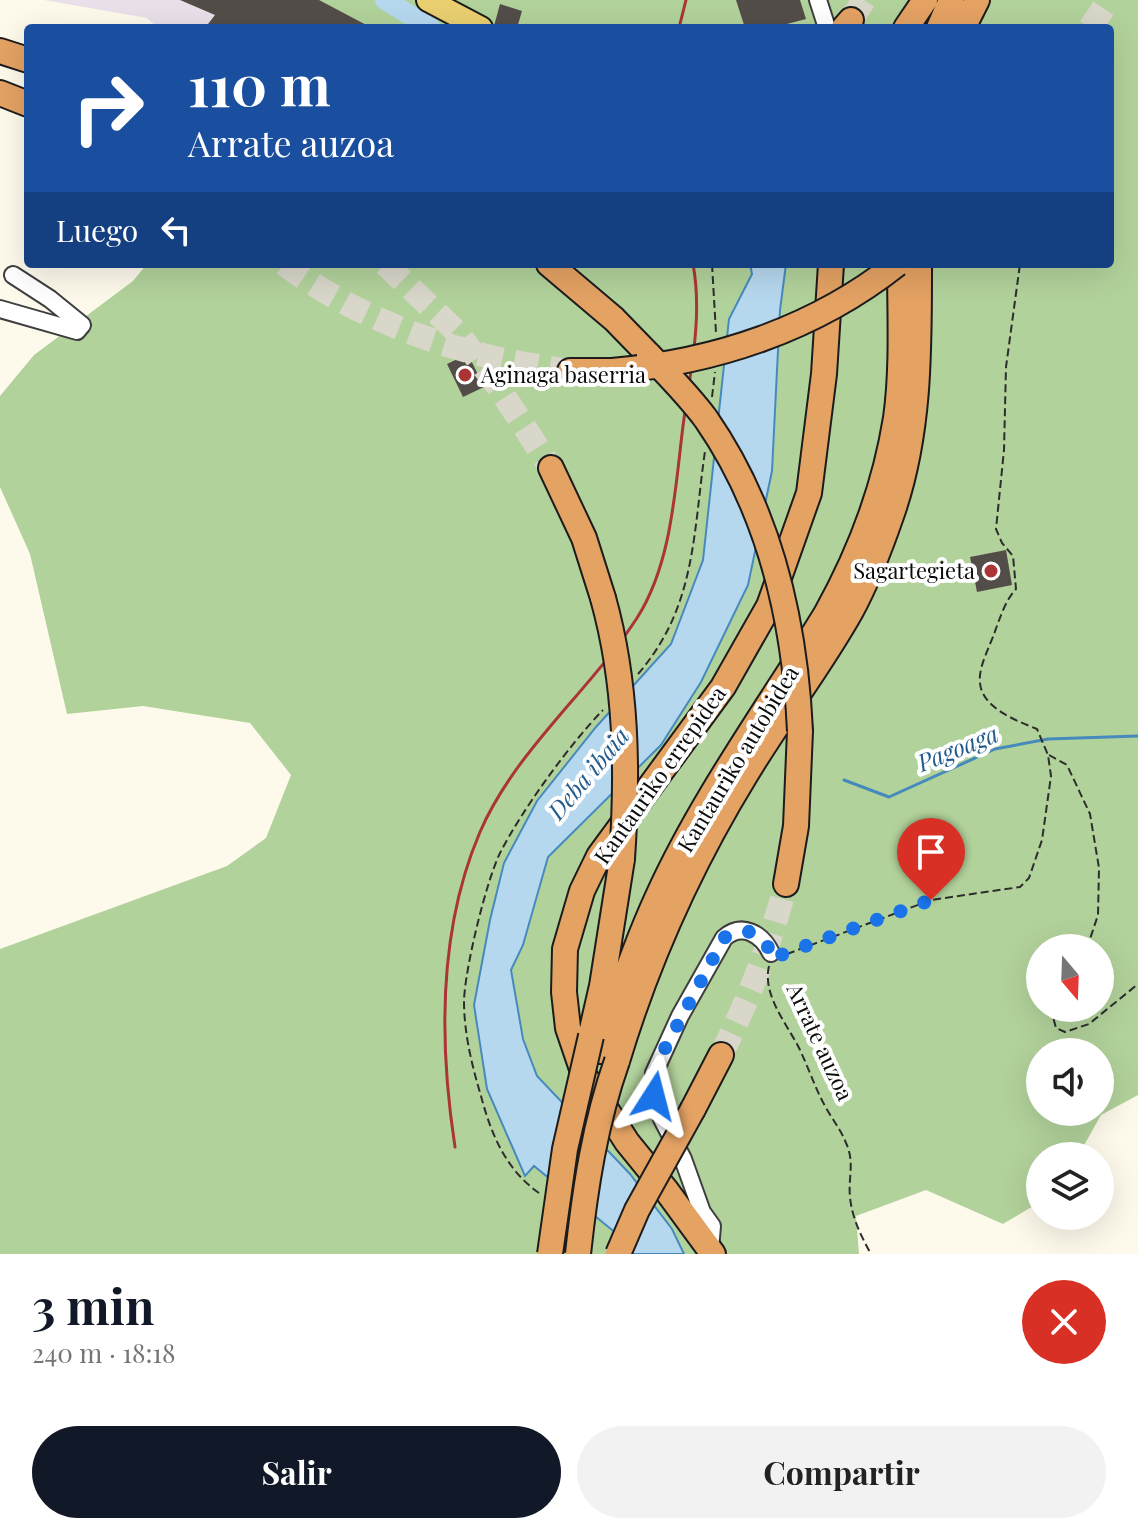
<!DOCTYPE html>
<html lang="es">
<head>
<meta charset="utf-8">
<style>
	body { margin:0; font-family:"Playfair Display",serif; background:#f2f2f2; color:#222; height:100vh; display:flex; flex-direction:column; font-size:30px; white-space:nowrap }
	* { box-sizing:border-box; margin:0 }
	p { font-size:26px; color:#767676 }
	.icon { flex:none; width:44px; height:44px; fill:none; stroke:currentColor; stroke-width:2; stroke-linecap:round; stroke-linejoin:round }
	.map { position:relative; height:1254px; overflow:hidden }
	.sheet { display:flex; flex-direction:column; background:#fff; flex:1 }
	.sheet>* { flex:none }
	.guide { position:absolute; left:24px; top:24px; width:1090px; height:244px; border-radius:8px; box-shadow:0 8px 32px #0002; background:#1a4fa0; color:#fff; overflow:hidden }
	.needle { width:52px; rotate:161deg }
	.tools { position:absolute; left:1026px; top:934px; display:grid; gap:16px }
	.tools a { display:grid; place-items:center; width:88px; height:88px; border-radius:50%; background:#fff; box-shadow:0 8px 32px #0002; font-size:40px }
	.pin { position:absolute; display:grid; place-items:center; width:68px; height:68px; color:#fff; margin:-82px -34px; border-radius:50% 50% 50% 0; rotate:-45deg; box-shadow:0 0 8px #0007 }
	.pin .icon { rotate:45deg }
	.me { position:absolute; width:88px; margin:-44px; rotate:9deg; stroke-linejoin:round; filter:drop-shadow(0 0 6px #0008) }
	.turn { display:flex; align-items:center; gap:28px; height:168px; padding:0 32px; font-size:36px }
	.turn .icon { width:104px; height:104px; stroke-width:2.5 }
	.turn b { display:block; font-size:56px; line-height:68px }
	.then { display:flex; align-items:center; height:76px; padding:0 32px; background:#0003; gap:16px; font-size:30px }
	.round { display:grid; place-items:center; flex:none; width:84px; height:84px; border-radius:42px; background:#f2f2f2 }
	.headline { display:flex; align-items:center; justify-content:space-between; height:136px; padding:0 32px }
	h1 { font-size:48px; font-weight:700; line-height:60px; color:#111827 }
	.button { display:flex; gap:16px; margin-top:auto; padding:16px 32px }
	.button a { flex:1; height:92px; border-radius:48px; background:#111827; color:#fff; font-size:32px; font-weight:700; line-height:92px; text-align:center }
	.button a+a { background:#f2f2f2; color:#222 }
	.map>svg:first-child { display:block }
	.industrial { fill:#e9e0e9 }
	.forest { fill:#b2d29b; fill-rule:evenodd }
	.water { fill:#b6d8ee; stroke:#468abd; stroke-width:2 }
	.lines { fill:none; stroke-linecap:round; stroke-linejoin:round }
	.stream { stroke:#468abd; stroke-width:3 }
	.river { stroke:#b6d8ee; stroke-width:20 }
	.building { fill:#534d49 }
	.highway-tunnel { stroke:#d9d6ca; stroke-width:24; stroke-dasharray:24 12; stroke-linecap:butt }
	.minor-casing { stroke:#3e3e3e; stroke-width:20 }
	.major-casing { stroke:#1c1c1c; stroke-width:26 }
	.highway-casing { stroke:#1c1c1c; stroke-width:28 }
	.path { stroke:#2d2d2d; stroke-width:2; stroke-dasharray:8 4; stroke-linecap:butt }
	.minor { stroke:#fff; stroke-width:16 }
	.major { stroke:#e9cf70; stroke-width:22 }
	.highway { stroke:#e4a263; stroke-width:24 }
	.rail { stroke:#ab3436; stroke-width:3 }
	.highway-bridge-casing { stroke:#1c1c1c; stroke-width:28; stroke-linecap:butt }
	.highway-bridge { stroke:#e4a263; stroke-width:24 }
	.route { stroke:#1a73e8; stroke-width:14; stroke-dasharray:0 25.2 }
	.poi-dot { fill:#ab3436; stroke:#fff; stroke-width:3 }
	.labels { text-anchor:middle; stroke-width:8; stroke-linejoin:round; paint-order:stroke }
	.poi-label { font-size:22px; fill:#0b0b0b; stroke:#fff; text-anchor:start }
	.street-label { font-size:22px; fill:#0b0b0b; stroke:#fff }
	.water-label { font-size:24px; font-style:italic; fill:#245c8e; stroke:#fff }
</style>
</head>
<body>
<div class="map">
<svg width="1138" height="1254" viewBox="0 0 1138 1254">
	<rect width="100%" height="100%" fill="#fdfaec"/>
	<path class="industrial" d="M44,0h299l55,28h-240l-11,-10z"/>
	<path class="forest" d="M228,0h910v1095l-37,20 -23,41h-38v46l-37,22 -77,-34 -70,26 3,38h-859v-305l227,-83 39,-28 25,-63 -41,-52 -107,-17 -76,8 -37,-160 -30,-67v-91l34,-41 99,-74 14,-17h963v-236h-855zM1040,948h60v60h-60zM1040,1052h60v60h-60z"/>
	<path class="water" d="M750,264h36l-6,46 -8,161 -24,114 -47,97 -40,63 -113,112 -25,88 -12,25 12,69 14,37 93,98 42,55 12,25h-59l-8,-20 -83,-68 -9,10 -38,-87 -13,-84 16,-85 14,-57 33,-62 59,-74 75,-83 32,-84 26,-241 23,-45z"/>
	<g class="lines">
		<path class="stream" d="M844,780l45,17 106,-48 53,-10 90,-3"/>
		<path class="river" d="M385,0l46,28"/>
	</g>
	<path class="building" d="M180,0h139l53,28h-156l-8,-4 7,-9z
		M736,0h64l6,19 -19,5 2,4h-44z
		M500,4l22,7 -5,17 -23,-2z
		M468,354l16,33 -21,10 -16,-33z
		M1006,550l6,35 -35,7 -7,-35z"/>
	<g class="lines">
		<path class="highway-tunnel" d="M851,20l13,-20
			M1090,28l19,-28
			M284,264c57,43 126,72 195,90 30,8 61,12 91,17
			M385,264l73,69 41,55 52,80
			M721,1055c28,-56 49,-111 65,-171"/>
		<g class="minor-casing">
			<path id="minor" d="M818,0l9,28
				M0,309l77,22 5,-6 -32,-26 -37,-24
				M710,1249l2,-23 -10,-14 -19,-53 -21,-40 -8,-23v-23l26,-57 44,-78c18,-16 38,-4 47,15"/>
		</g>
		<g class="major-casing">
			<path id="major" d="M428,0l53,28"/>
		</g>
		<g class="highway-casing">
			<path id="highway" d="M844,28l7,-8
				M906,28l19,-28
				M939,28l12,-28
				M963,28l14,-28
				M0,51l28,9
				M0,93l28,11
				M549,264l65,55 35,36
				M570,371h42
				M551,468l33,70 19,60
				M786,884l10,-58 4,-95
				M591,1034l11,-48 20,-127
				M601,1051c16,-52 34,-105 57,-155 45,-99 111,-189 168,-282 34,-61 59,-127 70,-196 7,-50 4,-104 4,-154
				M617,1061c31,-103 72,-194 129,-287 33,-55 73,-106 105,-163 16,-30 29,-63 40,-95 29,-81 28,-167 28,-252
				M693,1109l28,-54
				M713,1254l-47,-64 -39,-48 -43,-67 -16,-47 -4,-36 1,-43 17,-58 17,-35 124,-169 46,-81 40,-113 15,-119 7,-110"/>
		</g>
		<path class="path" d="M712,264l4,69
			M712,397l3,-25
			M638,674c58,-67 55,-140 67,-223
			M1049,755l18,10 23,49 9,54 -1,47 -11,33
			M787,954l144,-54 89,-13 9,-9 13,-38 9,-64 -3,-21 -11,-26c-20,-8 -55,-21 -57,-46 -2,-15 9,-35 14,-49 6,-16 11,-33 22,-45l-3,-33 -11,-13 -6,-14 8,-79 2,-83 14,-103
			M769,966c-7,30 19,59 31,84 9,19 15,38 25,56 7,13 16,24 21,37 9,19 2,35 4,54 2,21 11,39 21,57
			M1057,1008l-4,9 3,11 9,4 24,-8 49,-40
			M539,1193c-33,-23 -48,-59 -58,-97 -9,-30 -17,-63 -17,-95 1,-33 22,-119 36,-148 22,-43 69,-108 103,-143"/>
		<use href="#minor" class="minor"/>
		<use href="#major" class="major"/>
		<use href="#highway" class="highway"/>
		<path class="rail" d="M679,28l7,-28
			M455,1147c-16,-104 -17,-217 25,-315 35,-81 109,-140 157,-214 35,-55 38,-129 46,-192 7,-54 20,-108 10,-162"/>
		<g class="highway-bridge-casing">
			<path id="highway-bridge" d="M649,355c20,21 40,41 57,64 63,91 89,203 94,312
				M612,371c103,-9 203,-42 285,-107
				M603,598c24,86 25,173 19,261
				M550,1254l15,-105 26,-113
				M578,1254c7,-65 17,-131 39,-193
				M618,1254l19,-44 56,-101"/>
		</g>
		<use href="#highway-bridge" class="highway-bridge"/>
	</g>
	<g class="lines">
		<path class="route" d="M654,1096v-23l8,-19 62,-116c18,-15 47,-4 46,21l161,-59"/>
	</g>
	<g class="poi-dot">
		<circle cx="465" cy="375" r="8"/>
		<circle cx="991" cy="571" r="8"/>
	</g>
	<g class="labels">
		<g class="poi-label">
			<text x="481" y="383">Aginaga baserria</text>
			<text x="975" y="579" text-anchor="end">Sagartegieta</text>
		</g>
		<g class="street-label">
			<text transform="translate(738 759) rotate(-59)" y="8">Kantauriko autobidea</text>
			<text transform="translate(660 775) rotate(-55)" y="8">Kantauriko errepidea</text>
			<text transform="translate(820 1042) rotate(65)" y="8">Arrate auzoa</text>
		</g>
		<g class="water-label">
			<text transform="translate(958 749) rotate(-22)" y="8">Pagoaga</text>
			<text transform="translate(589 774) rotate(-50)" y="8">Deba ibaia</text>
		</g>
	</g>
</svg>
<div class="tools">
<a><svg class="needle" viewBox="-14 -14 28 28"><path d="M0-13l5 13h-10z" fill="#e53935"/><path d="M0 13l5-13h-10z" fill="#767676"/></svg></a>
<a><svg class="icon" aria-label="sound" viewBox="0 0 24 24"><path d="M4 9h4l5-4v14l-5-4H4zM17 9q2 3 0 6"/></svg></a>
<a><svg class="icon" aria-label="layers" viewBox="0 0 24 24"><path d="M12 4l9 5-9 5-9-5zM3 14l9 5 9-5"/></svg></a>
</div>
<div class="pin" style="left:931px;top:900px;background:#d93025"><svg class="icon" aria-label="arrive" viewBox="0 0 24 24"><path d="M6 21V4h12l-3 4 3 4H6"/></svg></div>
<svg class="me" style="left:654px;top:1096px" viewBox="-20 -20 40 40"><path d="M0-17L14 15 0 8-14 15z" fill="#1a73e8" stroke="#fff" stroke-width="4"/></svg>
<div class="guide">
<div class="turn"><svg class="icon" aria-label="right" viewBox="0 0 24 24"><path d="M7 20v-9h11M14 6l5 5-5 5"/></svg><div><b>110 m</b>Arrate auzoa</div></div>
<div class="then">Luego<svg class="icon" aria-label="left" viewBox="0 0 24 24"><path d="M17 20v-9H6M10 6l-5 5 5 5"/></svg></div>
</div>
</div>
<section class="sheet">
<div class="headline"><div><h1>3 min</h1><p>240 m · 18:18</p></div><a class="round" style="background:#d93025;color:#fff"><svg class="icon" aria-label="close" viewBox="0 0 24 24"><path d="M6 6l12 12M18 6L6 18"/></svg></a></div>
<div class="button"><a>Salir</a><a>Compartir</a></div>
</section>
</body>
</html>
